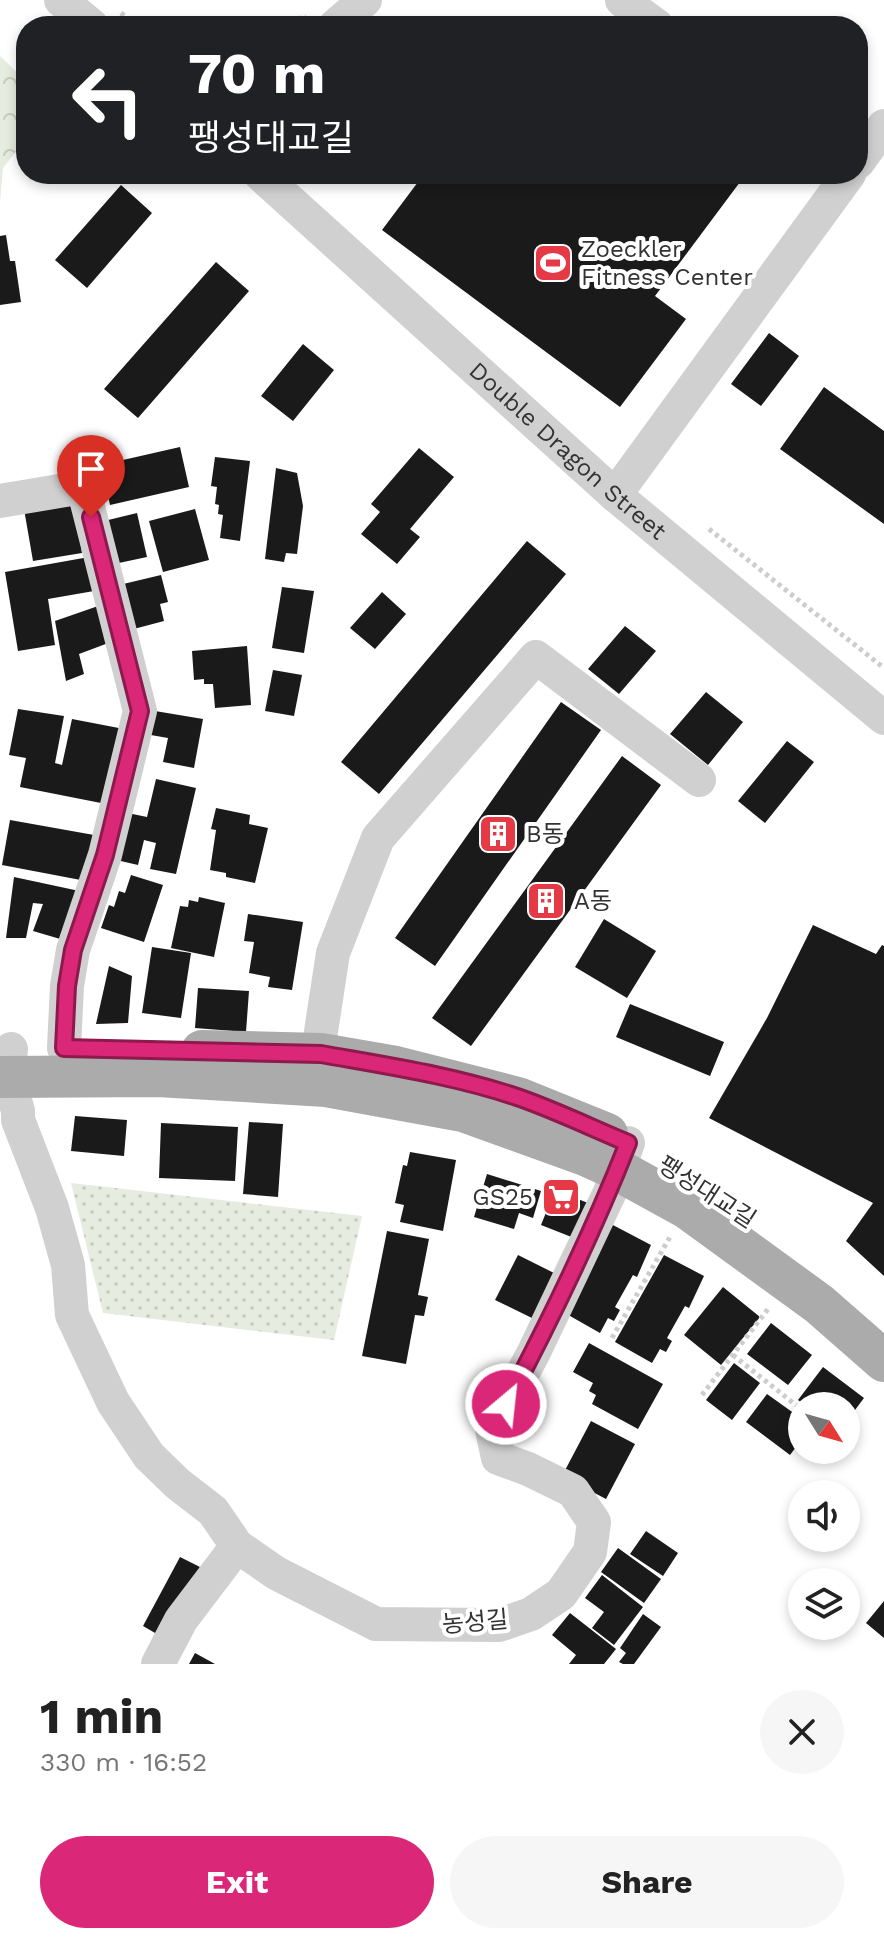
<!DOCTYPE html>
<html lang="en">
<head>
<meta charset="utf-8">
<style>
	body { margin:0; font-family:"Work Sans","Noto Sans KR",sans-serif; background:#f6f6f6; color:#222; height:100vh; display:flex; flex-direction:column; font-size:30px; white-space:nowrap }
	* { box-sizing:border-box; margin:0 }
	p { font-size:26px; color:#767676 }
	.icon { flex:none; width:44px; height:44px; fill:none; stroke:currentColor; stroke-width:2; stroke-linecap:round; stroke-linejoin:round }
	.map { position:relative; height:1664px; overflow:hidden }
	.side { display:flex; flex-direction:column; background:#fff; flex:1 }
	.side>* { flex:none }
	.hud { position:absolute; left:16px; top:16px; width:852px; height:168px; border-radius:32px; box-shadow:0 4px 12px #0003; background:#202124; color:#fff; overflow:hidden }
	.needle { width:52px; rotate:127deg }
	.buttons { position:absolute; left:788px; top:1392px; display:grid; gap:16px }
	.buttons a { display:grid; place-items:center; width:72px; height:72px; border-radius:50%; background:#fff; box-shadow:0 4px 12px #0003; font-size:40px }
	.pin { position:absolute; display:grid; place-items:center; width:68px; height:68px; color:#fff; margin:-82px -34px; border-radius:50% 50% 50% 0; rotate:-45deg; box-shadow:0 0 8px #0007 }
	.pin .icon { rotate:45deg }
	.me { position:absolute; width:88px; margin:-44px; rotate:28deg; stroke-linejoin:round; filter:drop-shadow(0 0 6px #0008) }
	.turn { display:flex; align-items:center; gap:28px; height:168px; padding:0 40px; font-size:36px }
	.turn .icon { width:104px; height:104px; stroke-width:2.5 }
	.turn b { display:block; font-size:56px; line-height:68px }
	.round { display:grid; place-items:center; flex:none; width:84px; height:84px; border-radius:42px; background:#f6f6f6 }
	.overview { display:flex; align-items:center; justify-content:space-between; height:136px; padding:0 40px }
	h1 { font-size:48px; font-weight:700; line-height:60px }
	.primary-button { display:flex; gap:16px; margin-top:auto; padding:16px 40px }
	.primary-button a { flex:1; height:92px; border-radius:48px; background:#db2777; color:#fff; font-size:32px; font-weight:700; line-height:92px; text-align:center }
	.primary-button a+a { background:#f6f6f6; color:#222 }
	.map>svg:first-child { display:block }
	.grass { fill:url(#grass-dots) }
	.park { fill:url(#park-crowns) }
	.building { fill:#1a1a1a }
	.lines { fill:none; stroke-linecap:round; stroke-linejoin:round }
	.path { stroke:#cdcdcd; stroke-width:5; stroke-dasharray:4 4; stroke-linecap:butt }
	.minor { stroke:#d0d0d0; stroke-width:34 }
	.major { stroke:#ababab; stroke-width:42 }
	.route-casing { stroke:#8e194d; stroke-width:20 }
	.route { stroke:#db2777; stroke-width:14 }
	.labels { text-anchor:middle; stroke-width:8; stroke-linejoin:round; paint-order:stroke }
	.poi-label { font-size:24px; fill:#333; stroke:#fff; text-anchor:start }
	.street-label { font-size:24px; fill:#333; stroke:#fff }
</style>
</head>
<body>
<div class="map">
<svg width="884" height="1664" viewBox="0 0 884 1664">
	<defs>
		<pattern id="grass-dots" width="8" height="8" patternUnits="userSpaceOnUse" patternTransform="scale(2)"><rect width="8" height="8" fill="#e6ecdf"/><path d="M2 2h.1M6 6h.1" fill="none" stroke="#c6cbc0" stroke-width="1.8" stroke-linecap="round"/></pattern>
		<pattern id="park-crowns" width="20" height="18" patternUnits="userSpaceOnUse" patternTransform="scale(2)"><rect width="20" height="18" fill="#e6ecdf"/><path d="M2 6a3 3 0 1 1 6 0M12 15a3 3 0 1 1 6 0" fill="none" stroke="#c6cbc0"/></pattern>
	</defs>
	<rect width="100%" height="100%" fill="#fff"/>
	<path class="grass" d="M71,1183l291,33 -28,124 -231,-27z"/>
	<path class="park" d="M0,56l26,25v58l-23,29 -3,34z"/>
	<path class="building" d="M424,174h322l-91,122 31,23 -66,88 -238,-177z
		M121,185l31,28 -65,75 -32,-28z
		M6,235l4,26h5l6,41 -21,3v-69z
		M216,262l33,29 -111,127 -34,-29z
		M769,333l30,23 -38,50 -30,-22z
		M303,344l31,26 -41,51 -32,-25z
		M824,387l60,44v93l-104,-75z
		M180,447l9,40 -79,18 -9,-40z
		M419,448l35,29 -44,52 10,8 -23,27 -36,-30 19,-22 -9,-8z
		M215,457l35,4 -10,80 -20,-3 3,-23 -5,-1 1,-9 -4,-1 2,-17 -6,-1z
		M276,468l21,5 6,33 -6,48 -11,-1 -2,9 -19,-3z
		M74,500l8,53 -49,8 -9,-52z
		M195,509l14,51 -46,12 -14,-51z
		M137,513l10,44 -33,7 -10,-43z
		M527,541l39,33 -187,220 -38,-32z
		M89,557l5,34 -46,8 7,46 -37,6 -13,-79z
		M161,575l7,27 -8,2 4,17 -34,9 -11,-45z
		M282,587l32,4 -10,62 -32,-5z
		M382,592l24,22 -31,35 -25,-21z
		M101,605l10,37 -32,12 5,20 -18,7 -11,-60z
		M625,626l31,25 -37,43 -31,-25z
		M247,646l4,59 -36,3 -2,-24h-9v-5l-10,1 -2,-29z
		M273,670l29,5 -8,41 -29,-5z
		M706,692l37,30 -35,43 -38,-31z
		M561,702l40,28 -166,236 -40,-28z
		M18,709l46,7 -9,47 7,2 10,-46 52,10 -18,75 -86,-17 6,-29 -17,-3z
		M149,710l54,9 -9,49 -31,-6 5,-24 -23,-4z
		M787,741l27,21 -49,61 -27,-22z
		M622,756l39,29 -190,261 -39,-28z
		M156,779l40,9 -20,86 -26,-5 6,-26 -12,-3 -6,25 -26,-6 11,-47 24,5z
		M216,808l34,7 -1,9 19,4 -13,55 -29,-6v-4l-16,-3 6,-40 -5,-1z
		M10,820l84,15 -8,46 -84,-16z
		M131,875l32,10 -19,57 -43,-14 8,-23 5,2 5,-16 6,2z
		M14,877l70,15 -17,49 -34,-10 10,-27 -10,-1 -7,35h-20z
		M199,897l26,6 -11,54 -43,-9 9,-42 8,1 1,-7 9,2z
		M248,914l55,8 -11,68 -24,-3 2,-10 -21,-4 5,-31 -10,-1z
		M604,919l52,32 -29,47 -52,-31z
		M813,925l63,29 6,-9 2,1v330l-38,-35 27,-38 -164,-85 58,-100z
		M152,947l39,6 -10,65 -39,-5z
		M109,966l23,10 -4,47 -32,1z
		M198,988l51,3 -3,41 -51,-4z
		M630,1004l94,38 -14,34 -94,-39z
		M75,1116l52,4 -3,36 -53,-5z
		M249,1122l34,2 -5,73 -35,-3z
		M161,1123l77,4 -3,54 -76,-3z
		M410,1152l46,8 -13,71 -43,-9 4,-17 -9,-2 8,-38 4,1z
		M487,1174l54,17 -8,27 -14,-5 -5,16 -40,-12z
		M555,1190l33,13 -14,35 -33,-13z
		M611,1224l40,21 -14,32 -4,-2 -18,32 5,3 -6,11 -6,-3 -8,15 -37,-21z
		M387,1231l42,8 -11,56 10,2 -4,19 -9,-1 -9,49 -44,-8z
		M518,1255l40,20 -22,45 -41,-20z
		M664,1255l40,21 -15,32 -4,-2 -18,32 5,3 -6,11 -6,-3 -8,14 -37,-21z
		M723,1287l37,30 -39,48 -37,-30z
		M771,1323l41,32 -24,30 -41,-31z
		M589,1343l74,41 -25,45 -46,-25 4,-9 -7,-4 4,-8 -20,-11z
		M734,1363l26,20 -28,37 -26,-20z
		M823,1367l41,31 -18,24v-16h-40l-8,-6z
		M767,1394l35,25v20l-12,16 -44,-33z
		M591,1421l44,23 -29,55 -44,-23z
		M646,1531l32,22 -15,23 -33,-22z
		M618,1548l43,31 -17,24 -43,-31z
		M180,1557l20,10 -38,70 -19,-11z
		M602,1575l41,32 -29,38 -22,-17 12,-16 -19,-14z
		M884,1601v37l-18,-15z
		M570,1613l46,36 -12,15h-35l7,-9 -24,-20z
		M643,1614l18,13 -27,37h-11l-4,-2 7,-9 -6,-5z
		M195,1653l20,11h-26z"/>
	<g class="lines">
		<path class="path" d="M121,13l15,13
			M258,26l48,-9
			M709,529l175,139
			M612,1338l58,-101
			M733,1355l69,55
			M702,1395l66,-86"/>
		<g class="minor">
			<path d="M61,0l31,26"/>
			<path d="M622,0l35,26"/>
			<path d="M335,26l30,-26"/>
			<path d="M858,162l26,-36"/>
			<path id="s1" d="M260,174l355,321 269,223"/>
			<path d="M615,495l234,-321"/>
			<path d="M0,501l83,-14 57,224 -35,144 -32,95 -6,36 -3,62"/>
			<path d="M11,1049l-3,27 10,35v9l34,88 16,57 4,50 41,87 36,54 29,28 35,27 24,35"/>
			<path d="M320,1080v-42l13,-85 45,-115 158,-181 163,123"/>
			<path d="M158,1664l23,-44 56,-74 39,27 100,51 123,1 32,-11 30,-20 29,-42 4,-30 -21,-31 -45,-22 -30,-11 -6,-28 42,-78 76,-160 18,-49"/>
		</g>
		<path class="major" d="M202,1051l119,3 75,13 122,31 89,36
			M0,1077l158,-1 168,10 137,25 122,44 33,15 69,38 132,96 65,57"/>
	</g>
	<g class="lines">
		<g class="route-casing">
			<path id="route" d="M91,517l49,194 -35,144 -32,95 -6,36 -3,62 257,6c67,12 135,22 199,44 37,13 72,30 108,45 -35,89 -77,176 -122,261"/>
		</g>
		<use href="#route" class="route"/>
	</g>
	<defs>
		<g id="stadium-square" transform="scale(2)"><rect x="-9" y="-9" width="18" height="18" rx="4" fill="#e63946" stroke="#fff"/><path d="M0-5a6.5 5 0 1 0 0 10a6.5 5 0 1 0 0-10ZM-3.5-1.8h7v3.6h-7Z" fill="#fff"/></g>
		<g id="building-square" transform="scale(2)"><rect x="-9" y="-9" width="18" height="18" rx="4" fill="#e63946" stroke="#fff"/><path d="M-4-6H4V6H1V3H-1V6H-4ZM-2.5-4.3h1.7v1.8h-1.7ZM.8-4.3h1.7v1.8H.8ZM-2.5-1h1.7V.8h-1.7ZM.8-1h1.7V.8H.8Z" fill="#fff"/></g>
		<g id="supermarket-square" transform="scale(2)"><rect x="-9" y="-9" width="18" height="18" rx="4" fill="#e63946" stroke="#fff"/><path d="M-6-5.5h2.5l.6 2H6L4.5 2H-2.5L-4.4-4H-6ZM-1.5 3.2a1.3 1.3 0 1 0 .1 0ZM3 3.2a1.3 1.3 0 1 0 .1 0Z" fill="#fff"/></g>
	</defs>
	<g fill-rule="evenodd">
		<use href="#stadium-square" x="553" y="263"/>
		<use href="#building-square" x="498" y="834"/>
		<use href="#building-square" x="546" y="901"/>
		<use href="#supermarket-square" x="561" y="1197"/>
	</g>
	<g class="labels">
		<g class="poi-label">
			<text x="581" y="257">Zoeckler<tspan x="581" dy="28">Fitness Center</tspan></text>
			<text x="526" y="842">B동</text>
			<text x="574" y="909">A동</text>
			<text x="533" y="1205" text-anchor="end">GS25</text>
		</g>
		<g class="street-label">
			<text dy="8" stroke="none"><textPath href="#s1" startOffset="414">Double Dragon Street</textPath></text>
			<text transform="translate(707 1192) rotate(33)" y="8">팽성대교길</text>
			<text transform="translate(475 1622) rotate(-5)" y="8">농성길</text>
		</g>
	</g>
</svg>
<div class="buttons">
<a><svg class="needle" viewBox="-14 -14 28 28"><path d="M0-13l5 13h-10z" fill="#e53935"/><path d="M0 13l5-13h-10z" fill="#767676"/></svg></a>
<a><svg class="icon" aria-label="sound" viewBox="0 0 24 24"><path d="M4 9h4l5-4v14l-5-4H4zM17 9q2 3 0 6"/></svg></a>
<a><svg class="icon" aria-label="layers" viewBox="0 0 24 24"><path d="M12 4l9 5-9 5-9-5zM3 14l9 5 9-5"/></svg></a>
</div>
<div class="pin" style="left:91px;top:517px;background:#d93025"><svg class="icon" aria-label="arrive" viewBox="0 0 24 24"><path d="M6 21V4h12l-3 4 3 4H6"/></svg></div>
<svg class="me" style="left:506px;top:1404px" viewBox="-20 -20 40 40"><circle r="17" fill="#db2777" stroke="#fff" stroke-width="3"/><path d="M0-11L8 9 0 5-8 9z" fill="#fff"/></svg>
<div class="hud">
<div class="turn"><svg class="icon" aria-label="left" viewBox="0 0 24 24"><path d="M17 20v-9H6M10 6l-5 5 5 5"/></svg><div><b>70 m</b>팽성대교길</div></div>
</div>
</div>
<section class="side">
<div class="overview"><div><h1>1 min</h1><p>330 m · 16:52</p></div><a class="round"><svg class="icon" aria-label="close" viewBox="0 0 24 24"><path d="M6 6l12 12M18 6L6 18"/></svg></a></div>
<div class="primary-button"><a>Exit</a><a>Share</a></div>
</section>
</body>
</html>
